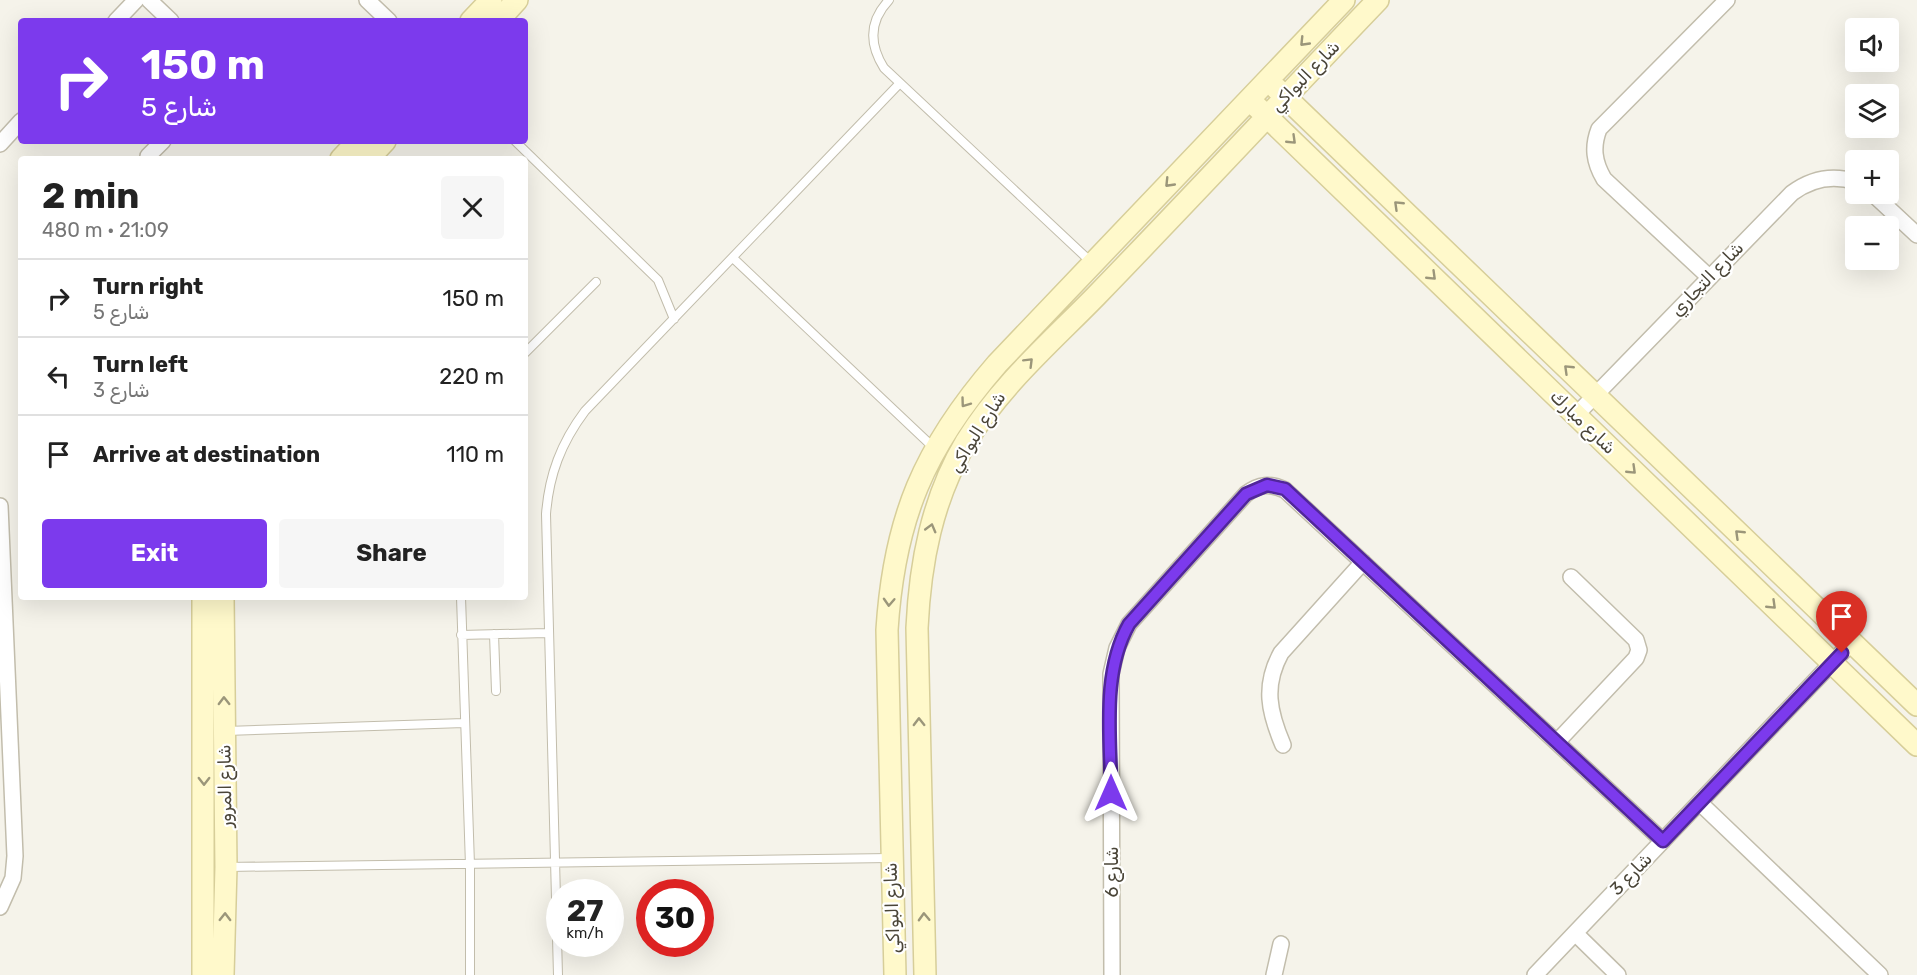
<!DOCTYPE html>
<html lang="en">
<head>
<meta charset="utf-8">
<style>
	body { margin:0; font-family:Rubik,Cairo,sans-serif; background:#f6f6f6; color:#222; height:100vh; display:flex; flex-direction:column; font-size:22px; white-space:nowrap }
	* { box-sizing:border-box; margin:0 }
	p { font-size:20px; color:#767676 }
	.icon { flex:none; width:33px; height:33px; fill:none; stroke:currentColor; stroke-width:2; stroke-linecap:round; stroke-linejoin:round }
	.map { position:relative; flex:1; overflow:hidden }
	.panel { position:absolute; left:18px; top:156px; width:510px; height:444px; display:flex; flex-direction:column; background:#fff; border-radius:6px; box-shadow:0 6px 24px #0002 }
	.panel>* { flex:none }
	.guide { position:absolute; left:18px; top:18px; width:510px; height:126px; border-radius:6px; box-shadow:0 6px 24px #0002; background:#7c3aed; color:#fff; overflow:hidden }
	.buttons { position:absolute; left:1845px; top:18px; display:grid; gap:12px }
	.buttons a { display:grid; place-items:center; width:54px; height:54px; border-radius:6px; background:#fff; box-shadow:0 6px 24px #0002; font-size:30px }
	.speed { position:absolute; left:546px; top:879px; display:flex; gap:12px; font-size:30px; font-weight:700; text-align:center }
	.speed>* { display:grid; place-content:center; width:78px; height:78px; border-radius:50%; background:#fff; box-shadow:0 6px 24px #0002; line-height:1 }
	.speed small { font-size:15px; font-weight:400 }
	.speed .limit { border:9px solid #d22; background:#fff; color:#111 }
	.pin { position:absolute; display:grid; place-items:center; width:51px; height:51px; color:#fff; margin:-62px -26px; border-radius:50% 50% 50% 0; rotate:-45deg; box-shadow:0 0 6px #0007 }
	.pin .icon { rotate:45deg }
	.me { position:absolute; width:66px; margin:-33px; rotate:0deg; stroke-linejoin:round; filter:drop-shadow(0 0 4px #0008) }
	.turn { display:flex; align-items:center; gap:21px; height:126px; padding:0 24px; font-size:27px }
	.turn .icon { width:78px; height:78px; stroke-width:2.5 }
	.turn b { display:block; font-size:42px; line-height:51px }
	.round { display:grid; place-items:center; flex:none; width:63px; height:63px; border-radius:6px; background:#f6f6f6 }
	.overview { display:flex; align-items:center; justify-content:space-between; height:102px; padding:0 24px }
	h1 { font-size:36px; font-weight:700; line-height:45px }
	.action { display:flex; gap:12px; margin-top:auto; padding:12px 24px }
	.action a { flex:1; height:69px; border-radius:6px; background:#7c3aed; color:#fff; font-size:24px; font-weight:700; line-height:69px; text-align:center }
	.action a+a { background:#f6f6f6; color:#222 }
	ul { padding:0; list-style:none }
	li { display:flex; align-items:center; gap:18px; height:78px; padding:0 24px; border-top:2px solid #e0e0e0 }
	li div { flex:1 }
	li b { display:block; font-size:22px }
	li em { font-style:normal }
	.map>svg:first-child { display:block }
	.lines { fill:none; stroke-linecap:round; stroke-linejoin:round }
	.lane-casing { stroke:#c2bdac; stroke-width:10 }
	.street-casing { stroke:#c2bdac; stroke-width:18 }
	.secondary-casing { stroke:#d7ce99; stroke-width:24 }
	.lane { stroke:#fff; stroke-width:8 }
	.street { stroke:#fff; stroke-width:15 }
	.secondary { stroke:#fff9cb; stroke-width:21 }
	.oneway { stroke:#9b967a }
	.route-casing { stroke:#51269a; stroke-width:15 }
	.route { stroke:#7c3aed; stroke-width:10 }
	.labels { text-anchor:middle; stroke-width:4.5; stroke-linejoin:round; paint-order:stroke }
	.street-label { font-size:18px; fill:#4a4538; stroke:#fff }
</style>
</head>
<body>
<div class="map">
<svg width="1917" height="975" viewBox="0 0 1917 975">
	<rect width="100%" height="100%" fill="#f5f3ea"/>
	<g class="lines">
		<g class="lane-casing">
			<path id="lane" d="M889,0c-20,21 -20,44 -5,68l207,194
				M515,141l143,139 16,39
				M733,258l201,190
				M525,353l71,-71
				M461,597l9,268v110
				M494,634l2,57
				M461,635l86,-2
				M226,731l238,-8
				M228,867l662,-9
				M558,975l-12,-461c3,-39 15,-71 39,-103l315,-328"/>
		</g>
		<g class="street-casing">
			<path id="street" d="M149,0l22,21
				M367,0l22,21
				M116,21l20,-21
				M0,144l21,-23
				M148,156l15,-15
				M1873,194l44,41
				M1709,277l-105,-98c-10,-17 -12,-32 -5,-50l128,-129
				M1576,415l216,-222c19,-14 40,-19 64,-11
				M0,506l15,350 -2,22 -13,29
				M1557,742l79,-84 3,-8 -3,-10 -65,-63
				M1283,745c-14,-33 -20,-59 -2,-92l82,-91
				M1700,803l180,172
				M1575,933l43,42
				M1112,975l-1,-301 6,-26 12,-24 117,-130c13,-10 24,-11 39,-4l378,351
				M1274,975l7,-31
				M1535,975l317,-333"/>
		</g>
		<g class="secondary-casing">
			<path id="secondary" d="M471,21l20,-21
				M498,21l19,-21
				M1276,88l641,617
				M1256,106l661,639
				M341,159l17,-18
				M368,159l17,-18
				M203,597v378
				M223,597l3,270 -3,108
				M895,975l-8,-345c7,-111 37,-182 110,-266l347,-364
				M925,975l-8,-347c3,-65 15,-129 49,-186 35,-57 84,-99 130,-146 95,-98 188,-198 282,-296"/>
		</g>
		<use href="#lane" class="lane"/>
		<use href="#street" class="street"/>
		<use href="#secondary" class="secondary"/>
	</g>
	<defs><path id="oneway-chevron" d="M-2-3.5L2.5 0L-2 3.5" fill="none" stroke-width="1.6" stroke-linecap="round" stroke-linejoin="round" transform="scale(1.5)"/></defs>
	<g class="oneway">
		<use href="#oneway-chevron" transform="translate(1304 42) rotate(134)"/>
		<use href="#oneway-chevron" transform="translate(1292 140) rotate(44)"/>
		<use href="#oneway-chevron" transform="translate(1169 183) rotate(134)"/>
		<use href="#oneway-chevron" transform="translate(1398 205) rotate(-136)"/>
		<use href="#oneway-chevron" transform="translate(1432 276) rotate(44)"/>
		<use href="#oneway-chevron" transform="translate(1029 362) rotate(-45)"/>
		<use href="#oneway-chevron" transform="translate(1568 369) rotate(-136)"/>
		<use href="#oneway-chevron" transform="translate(965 403) rotate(126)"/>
		<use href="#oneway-chevron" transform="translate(1632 470) rotate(44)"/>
		<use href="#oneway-chevron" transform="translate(931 528) rotate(-75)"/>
		<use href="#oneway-chevron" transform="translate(1739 534) rotate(-136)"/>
		<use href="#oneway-chevron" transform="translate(889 602) rotate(93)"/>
		<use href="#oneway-chevron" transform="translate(1772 605) rotate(44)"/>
		<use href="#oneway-chevron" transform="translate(224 701) rotate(-91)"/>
		<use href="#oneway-chevron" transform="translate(919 722) rotate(-91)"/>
		<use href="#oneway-chevron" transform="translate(204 781) rotate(90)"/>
		<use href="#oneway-chevron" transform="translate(225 917) rotate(-89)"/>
		<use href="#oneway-chevron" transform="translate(924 917) rotate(-92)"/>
	</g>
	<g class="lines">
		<g class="route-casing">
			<path id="route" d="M1111,793c0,-56 -10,-119 18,-169l117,-130 21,-9 18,4 378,352 179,-188"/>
		</g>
		<use href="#route" class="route"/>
	</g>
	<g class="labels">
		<g class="street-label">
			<text transform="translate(1305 76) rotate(-46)" y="6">شارع البواكي</text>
			<text transform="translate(1707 279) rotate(-46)" y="6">شارع التجاري</text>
			<text transform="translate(1583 422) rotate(44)" y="6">شارع مبارك</text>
			<text transform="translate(977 432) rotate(-58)" y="6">شارع البواكي</text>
			<text transform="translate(225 786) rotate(-91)" y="6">شارع المرور</text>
			<text transform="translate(1112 872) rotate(-90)" y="6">شارع 6</text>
			<text transform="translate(1631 874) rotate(-46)" y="6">شارع 3</text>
			<text transform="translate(892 908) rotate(-92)" y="6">شارع البواكي</text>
		</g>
	</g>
</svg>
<div class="buttons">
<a><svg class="icon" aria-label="sound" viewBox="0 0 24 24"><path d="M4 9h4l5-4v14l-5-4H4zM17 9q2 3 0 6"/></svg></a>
<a><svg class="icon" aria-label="layers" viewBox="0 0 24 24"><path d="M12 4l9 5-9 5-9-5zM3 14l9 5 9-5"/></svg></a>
<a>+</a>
<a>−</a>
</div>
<div class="speed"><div>27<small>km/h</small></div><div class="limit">30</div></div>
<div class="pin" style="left:1842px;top:653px;background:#d93025"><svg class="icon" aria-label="arrive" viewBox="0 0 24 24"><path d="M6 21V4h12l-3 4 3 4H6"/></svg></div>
<svg class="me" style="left:1111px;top:793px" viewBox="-20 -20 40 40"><path d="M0-17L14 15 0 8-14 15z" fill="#7c3aed" stroke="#fff" stroke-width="4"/></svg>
<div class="guide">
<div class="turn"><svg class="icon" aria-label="right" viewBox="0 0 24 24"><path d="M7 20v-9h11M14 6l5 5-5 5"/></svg><div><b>150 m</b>شارع 5</div></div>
</div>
<section class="panel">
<div class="overview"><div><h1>2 min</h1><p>480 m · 21:09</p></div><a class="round"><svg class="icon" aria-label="close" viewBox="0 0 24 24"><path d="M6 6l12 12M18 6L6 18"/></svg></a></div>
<ul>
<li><svg class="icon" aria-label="right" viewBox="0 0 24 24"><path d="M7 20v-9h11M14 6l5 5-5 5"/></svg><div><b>Turn right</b><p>شارع 5</p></div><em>150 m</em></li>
<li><svg class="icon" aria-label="left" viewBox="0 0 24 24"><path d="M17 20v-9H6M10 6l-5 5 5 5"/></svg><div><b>Turn left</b><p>شارع 3</p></div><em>220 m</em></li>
<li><svg class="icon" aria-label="arrive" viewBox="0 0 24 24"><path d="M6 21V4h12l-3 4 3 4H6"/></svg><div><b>Arrive at destination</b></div><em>110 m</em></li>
</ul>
<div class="action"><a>Exit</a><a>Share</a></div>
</section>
</div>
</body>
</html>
